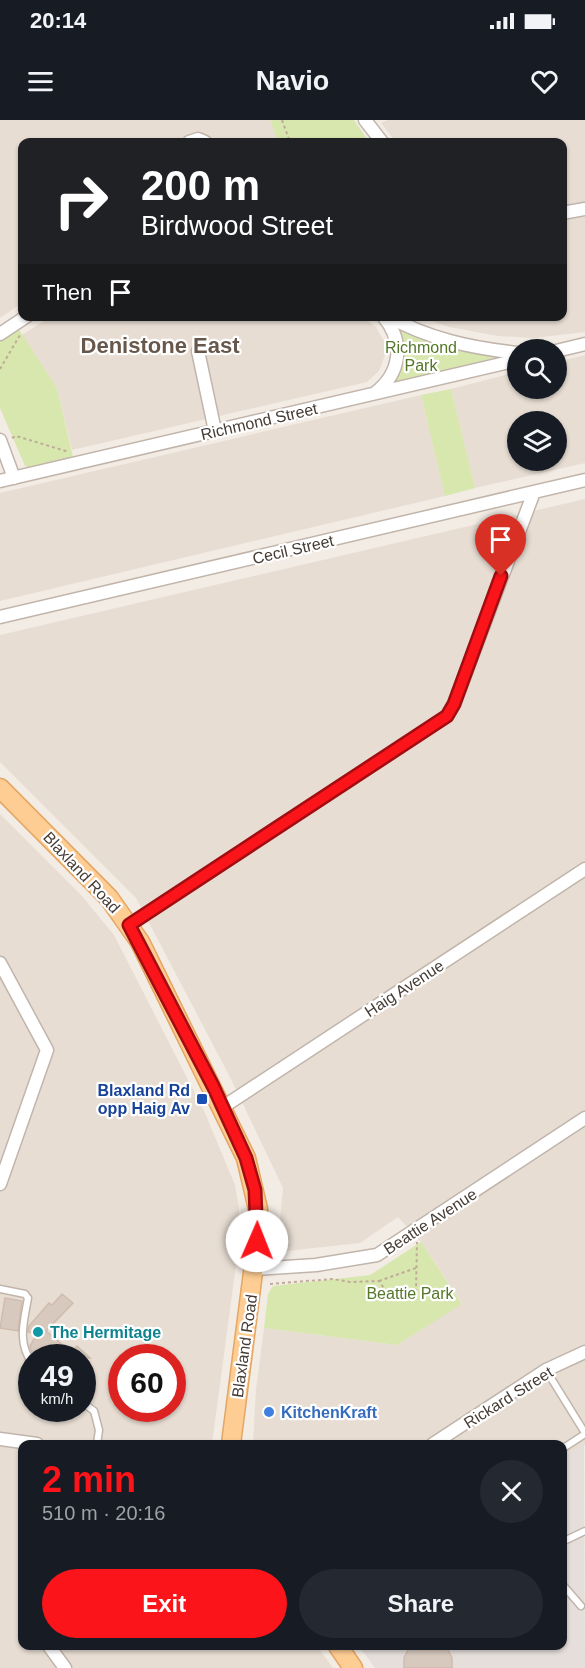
<!DOCTYPE html>
<html lang="en">
<head>
<meta charset="utf-8">
<style>
	body { margin:0; font-family:Arial,sans-serif; background:#242831; color:#f1f3f6; height:100vh; display:flex; flex-direction:column; font-size:22px; white-space:nowrap }
	* { box-sizing:border-box; margin:0 }
	p { font-size:20px; color:#9ea1a6 }
	.icon { flex:none; width:33px; height:33px; fill:none; stroke:currentColor; stroke-width:2; stroke-linecap:round; stroke-linejoin:round }
	.map { position:relative; flex:1; overflow:hidden }
	.sheet { position:absolute; left:18px; top:1320px; width:549px; height:210px; display:flex; flex-direction:column; background:#171b24; border-radius:12px; box-shadow:0 2px 4px #0004 }
	.sheet>* { flex:none }
	.top-card { position:absolute; left:18px; top:18px; width:549px; height:183px; border-radius:12px; box-shadow:0 2px 4px #0004; background:#202124; color:#fff; overflow:hidden }
	.tools { position:absolute; left:507px; top:219px; display:grid; gap:12px }
	.tools a { display:grid; place-items:center; width:60px; height:60px; border-radius:50%; background:#171b24; box-shadow:0 2px 4px #0004; font-size:30px }
	.speed { position:absolute; left:18px; top:1224px; display:flex; gap:12px; font-size:30px; font-weight:700; text-align:center }
	.speed>* { display:grid; place-content:center; width:78px; height:78px; border-radius:50%; background:#171b24; box-shadow:0 2px 4px #0004; line-height:1 }
	.speed small { font-size:15px; font-weight:400 }
	.speed .limit { border:9px solid #d22; background:#fff; color:#111 }
	.pin { position:absolute; display:grid; place-items:center; width:51px; height:51px; color:#fff; margin:-62px -26px; border-radius:50% 50% 50% 0; rotate:-45deg; box-shadow:0 0 6px #0007 }
	.pin .icon { rotate:45deg }
	.me { position:absolute; width:66px; margin:-33px; rotate:1deg; stroke-linejoin:round; filter:drop-shadow(0 0 4px #0008) }
	.turn { display:flex; align-items:center; gap:21px; height:126px; padding:0 24px; font-size:27px }
	.turn .icon { width:78px; height:78px; stroke-width:2.5 }
	.turn b { display:block; font-size:42px; line-height:51px }
	.then { display:flex; align-items:center; height:57px; padding:0 24px; background:#0003; gap:12px; font-size:22px }
	.round { display:grid; place-items:center; flex:none; width:63px; height:63px; border-radius:32px; background:#242831 }
	.summary { display:flex; align-items:center; justify-content:space-between; height:102px; padding:0 24px }
	h1 { font-size:36px; font-weight:800; line-height:45px; color:#fb141a }
	.cta { display:flex; gap:12px; margin-top:auto; padding:12px 24px }
	.cta a { flex:1; height:69px; border-radius:36px; background:#fb141a; color:#fff; font-size:24px; font-weight:800; line-height:69px; text-align:center }
	.cta a+a { background:#242831; color:#f1f3f6 }
	.status { display:flex; justify-content:space-between; align-items:center; height:42px; padding:0 30px; background:#171b24; direction:ltr }
	.status svg { height:16px; fill:currentColor }
	header { display:flex; justify-content:space-between; align-items:center; height:78px; padding:0 24px; background:#171b24; font-size:27px; font-weight:800 }
	.map>svg:first-child { display:block }
	.residential { fill:#e7ddd3; fill-rule:evenodd }
	.industrial { fill:#e5deda }
	.green { fill:#d7e7ae }
	.building { fill:#d7c9be; stroke:#cfbcae; stroke-width:1.5 }
	.lines { fill:none; stroke-linecap:round; stroke-linejoin:round }
	.lane-casing { stroke:#c1b5ab; stroke-width:9 }
	.street-casing { stroke:#c1b5ab; stroke-width:15 }
	.primary-casing { stroke:#e4a662; stroke-width:21 }
	.path { stroke:#c0ab99; stroke-width:2; stroke-dasharray:3 3; stroke-linecap:butt }
	.lane { stroke:#fff; stroke-width:6 }
	.street { stroke:#fff; stroke-width:12 }
	.primary { stroke:#fecd93; stroke-width:18 }
	.route-casing { stroke:#a30d11; stroke-width:15 }
	.route { stroke:#fb141a; stroke-width:10 }
	.transit-dot { fill:#1a4fb4; stroke:#fff; stroke-width:2 }
	.culture-dot { fill:#0f9aa8; stroke:#fff; stroke-width:2 }
	.shop-dot { fill:#3f7fe0; stroke:#fff; stroke-width:2 }
	.labels { text-anchor:middle; stroke-width:4.5; stroke-linejoin:round; paint-order:stroke }
	.park-label { font-size:16px; fill:#547728; stroke:#fff }
	.street-label { font-size:16px; fill:#453c35; stroke:#fff }
	.transit-label { font-size:16px; font-weight:bold; fill:#164399; stroke:#fff; text-anchor:end }
	.culture-label { font-size:16px; font-weight:bold; fill:#0d838f; stroke:#fff; text-anchor:start }
	.shop-label { font-size:16px; font-weight:bold; fill:#366cbe; stroke:#fff; text-anchor:start }
	.district-label { font-size:22px; font-weight:bold; fill:#68584c; stroke:#fff }
</style>
</head>
<body>
<div class="status"><b>20:14</b><svg viewBox="0 0 49 12"><path d="M0 12V9h3v3zM5 12V6h3v6zM10 12V3h3v9zM15 12V0h3v12zM26 1h20v11H26zM47 4h2v5h-2z"/></svg></div>
<header><svg class="icon" aria-label="menu" viewBox="0 0 24 24"><path d="M4 6h16M4 12h16M4 18h16"/></svg>Navio<svg class="icon" aria-label="heart" viewBox="0 0 24 24"><path d="M12 20l-8-8c-3-5 5-10 8-4 3-6 11-1 8 4z"/></svg></header>
<div class="map">
<svg width="585" height="1548" viewBox="0 0 585 1548">
	<rect width="100%" height="100%" fill="#f3ece5"/>
	<path class="residential" d="M0,0h270l8,22h-256v161l-22,15z
		M387,0h198v212l-51,6 -36,-2 -49,-9 -29,-10 142,-1v-174h-166l-15,-19z
		M50,197h313l13,10 8,14 1,14 -6,16 -12,11 -295,68 -15,-62 -35,-53z
		M585,235v108l-110,25 -24,-99 66,-17 1,16h38l1,-26zM518,302h38v38h-38z
		M421,275l24,101 -445,105v-108z
		M585,379v946l-22,13 -1,-14h-309l3,-55 8,-61 133,17 65,-42 -41,-61 -23,-25 -38,26 -83,9 6,-64 -51,-107 -96,-183 -136,-136v-127z
		M0,694l81,81 33,40 91,178 30,72 4,23 -2,49 -25,187h-190v202h295l16,22h-333zM32,1238h50v50h-50zM122,1238h50v50h-50z"/>
	<path class="industrial" d="M584,1324l1,224h-210l-16,-22h203l1,-188z"/>
	<path class="green" d="M270,0h84l15,22h-91z
		M392,202l114,33 -115,29z
		M18,208l39,60 16,69 -41,11 -7,-2 -25,-58v-68z
		M451,269l24,99 -30,8 -24,-101z
		M421,1122l41,62 -65,41 -133,-17 4,-34 5,-8 97,-11z"/>
	<path class="building" d="M62,1174l11,9 -27,28 25,21 6,-6 13,12h-51l-7,-6 -2,-6 7,-12 -9,-2 1,-6 20,-23 3,2z
		M5,1178l17,3 -4,30 -18,-3z
		M410,1526h36l6,12v10h-48v-10z"/>
	<g class="lines">
		<g class="lane-casing">
			<path id="lane" d="M0,1169l25,5 3,4c-4,23 -11,44 4,65
				M546,1250l39,63
				M82,1282l12,9 5,19 -2,14
				M562,1329l23,-15
				M562,1422l23,-11
				M562,1464l19,22"/>
		</g>
		<g class="street-casing">
			<path id="street" d="M365,0l17,22
				M189,22l9,-3 7,3
				M562,93l23,-4
				M388,196c40,23 84,32 130,37
				M0,214l27,-18
				M198,231l17,80
				M556,231l29,-7
				M375,273c26,-20 30,-51 8,-77
				M0,320l14,38
				M0,361l518,-121
				M0,497l585,-137
				M129,805l318,-209 7,-12 80,-212
				M0,843l47,87 -47,134
				M223,987l362,-238
				M255,1149l61,-4 61,-10 208,-137
				M0,1319l37,5
				M433,1324l113,-74 39,-18
				M49,1526l16,22"/>
		</g>
		<g class="primary-casing">
			<path id="primary" d="M0,668l109,110 31,44 106,216 12,51 -1,32 -26,203
				M338,1526l15,22"/>
		</g>
		<path class="path" d="M282,0l8,22
			M0,249l20,-34
			M12,318l4,-2 53,16
			M379,1161l37,-13
			M270,1164l62,-5 18,3 29,-1 11,16 13,2 13,-8 1,-49"/>
		<use href="#lane" class="lane"/>
		<use href="#street" class="street"/>
		<use href="#primary" class="primary"/>
	</g>
	<g class="lines">
		<g class="route-casing">
			<path id="route" d="M257,1121l-2,-51 -9,-32 -33,-72 -84,-161 318,-209 7,-12 47,-128"/>
		</g>
		<use href="#route" class="route"/>
	</g>
	<rect class="transit-dot" x="196" y="973" width="12" height="12" rx="3"/>
	<circle class="culture-dot" cx="38" cy="1212" r="6"/>
	<circle class="shop-dot" cx="269" cy="1292" r="6"/>
	<g class="labels">
		<g class="park-label">
			<text x="421" y="233">Richmond<tspan x="421" dy="18">Park</tspan></text>
			<text x="410" y="1179">Beattie Park</text>
		</g>
		<g class="street-label">
			<text transform="translate(259 301) rotate(-13)" y="6">Richmond Street</text>
			<text transform="translate(293 429) rotate(-13)" y="6">Cecil Street</text>
			<text transform="translate(82 752) rotate(47)" y="6">Blaxland Road</text>
			<text transform="translate(404 868) rotate(-33)" y="6">Haig Avenue</text>
			<text transform="translate(430 1101) rotate(-33)" y="6">Beattie Avenue</text>
			<text transform="translate(244 1226) rotate(-82)" y="6">Blaxland Road</text>
			<text transform="translate(508 1277) rotate(-32)" y="6">Rickard Street</text>
		</g>
		<g class="transit-label">
			<text x="190" y="976">Blaxland Rd<tspan x="190" dy="18">opp Haig Av</tspan></text>
		</g>
		<g class="culture-label">
			<text x="50" y="1218">The Hermitage</text>
		</g>
		<g class="shop-label">
			<text x="281" y="1298">KitchenKraft</text>
		</g>
		<g class="district-label">
			<text x="160" y="233">Denistone East</text>
		</g>
	</g>
</svg>
<div class="tools">
<a><svg class="icon" aria-label="search" viewBox="0 0 24 24"><circle cx="10" cy="10" r="6"/><path d="M15 15l6 6"/></svg></a>
<a><svg class="icon" aria-label="layers" viewBox="0 0 24 24"><path d="M12 4l9 5-9 5-9-5zM3 14l9 5 9-5"/></svg></a>
</div>
<div class="speed"><div>49<small>km/h</small></div><div class="limit">60</div></div>
<div class="pin" style="left:501px;top:456px;background:#d93025"><svg class="icon" aria-label="arrive" viewBox="0 0 24 24"><path d="M6 21V4h12l-3 4 3 4H6"/></svg></div>
<svg class="me" style="left:257px;top:1121px" viewBox="-20 -20 40 40"><circle r="19" fill="#fff"/><path d="M0-13L10 11 0 6-10 11z" fill="#fb141a"/></svg>
<div class="top-card">
<div class="turn"><svg class="icon" aria-label="right" viewBox="0 0 24 24"><path d="M7 20v-9h11M14 6l5 5-5 5"/></svg><div><b>200 m</b>Birdwood Street</div></div>
<div class="then">Then<svg class="icon" aria-label="arrive" viewBox="0 0 24 24"><path d="M6 21V4h12l-3 4 3 4H6"/></svg></div>
</div>
<section class="sheet">
<div class="summary"><div><h1>2 min</h1><p>510 m · 20:16</p></div><a class="round"><svg class="icon" aria-label="close" viewBox="0 0 24 24"><path d="M6 6l12 12M18 6L6 18"/></svg></a></div>
<div class="cta"><a>Exit</a><a>Share</a></div>
</section>
</div>
</body>
</html>
